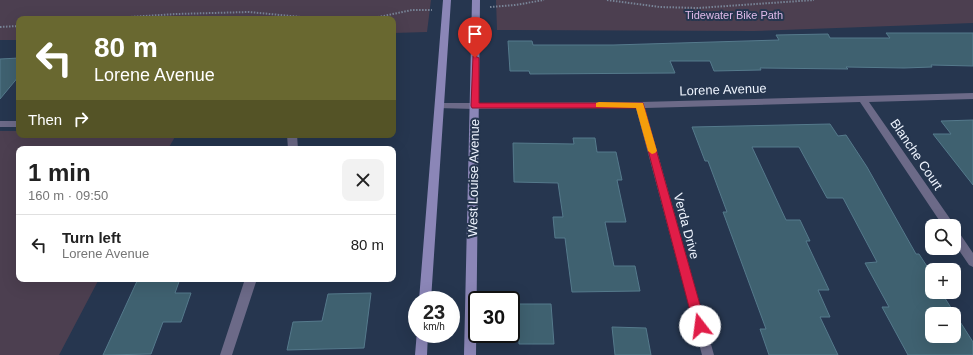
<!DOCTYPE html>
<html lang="en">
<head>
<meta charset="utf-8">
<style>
	body { margin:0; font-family:Arial,sans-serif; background:#f2f2f2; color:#222; height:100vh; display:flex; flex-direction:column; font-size:15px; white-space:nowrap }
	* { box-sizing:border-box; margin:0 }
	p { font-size:13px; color:#767676 }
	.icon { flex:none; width:22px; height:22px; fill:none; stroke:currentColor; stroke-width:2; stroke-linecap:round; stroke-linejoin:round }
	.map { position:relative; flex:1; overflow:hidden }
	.panel { position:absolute; left:16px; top:146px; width:380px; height:136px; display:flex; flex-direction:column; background:#fff; border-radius:8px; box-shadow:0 4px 16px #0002 }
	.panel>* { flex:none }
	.banner { position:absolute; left:16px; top:16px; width:380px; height:122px; border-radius:8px; box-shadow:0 4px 16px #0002; background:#696830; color:#fff; overflow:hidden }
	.controls { position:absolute; left:925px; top:219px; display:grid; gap:8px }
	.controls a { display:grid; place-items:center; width:36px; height:36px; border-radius:8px; background:#fff; box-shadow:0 4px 16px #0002; font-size:20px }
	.speed { position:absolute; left:408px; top:291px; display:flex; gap:8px; font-size:20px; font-weight:700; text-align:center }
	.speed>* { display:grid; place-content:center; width:52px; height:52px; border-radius:50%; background:#fff; box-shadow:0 4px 16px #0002; line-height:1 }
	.speed small { font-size:10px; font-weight:400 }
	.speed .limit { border:2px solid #111; border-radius:6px; background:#fff; color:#111 }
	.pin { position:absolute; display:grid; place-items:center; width:34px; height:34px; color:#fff; margin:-41px -17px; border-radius:50% 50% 50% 0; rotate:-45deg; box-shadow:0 0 4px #0007 }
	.pin .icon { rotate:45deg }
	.me { position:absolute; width:44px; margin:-22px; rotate:345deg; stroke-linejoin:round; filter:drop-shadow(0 0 3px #0008) }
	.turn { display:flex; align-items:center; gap:14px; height:84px; padding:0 12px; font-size:18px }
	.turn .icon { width:52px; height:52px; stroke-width:2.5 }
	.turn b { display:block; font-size:28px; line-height:34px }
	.then { display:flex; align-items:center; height:38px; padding:0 12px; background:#0003; gap:8px; font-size:15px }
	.round { display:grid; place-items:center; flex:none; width:42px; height:42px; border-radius:8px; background:#f2f2f2 }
	.overview { display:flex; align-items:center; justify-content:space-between; height:68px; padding:0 12px }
	h1 { font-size:24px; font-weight:700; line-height:30px }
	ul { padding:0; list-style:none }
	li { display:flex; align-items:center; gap:12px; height:60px; padding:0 12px; border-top:1px solid #e0e0e0 }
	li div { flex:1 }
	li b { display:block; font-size:15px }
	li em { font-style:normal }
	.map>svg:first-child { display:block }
	.green { fill:#4c3f50 }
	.building { fill:#3f6170; stroke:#557a8c; fill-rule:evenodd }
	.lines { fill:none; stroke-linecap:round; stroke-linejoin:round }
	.path { stroke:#788497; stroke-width:2; stroke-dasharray:1.5 1.5; stroke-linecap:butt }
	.service { fill:#6c6a88; fill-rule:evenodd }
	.minor { fill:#6c6a88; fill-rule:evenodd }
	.secondary { fill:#8b86b7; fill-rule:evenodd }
	.route { fill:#e11d48; stroke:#92132f }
	.slow { fill:#f59e0b }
	.labels { text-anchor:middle; stroke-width:4; stroke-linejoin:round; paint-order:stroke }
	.far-park-label { font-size:11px; fill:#dfbae9; stroke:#26364f }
	.street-label { font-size:13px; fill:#eff5ff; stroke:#26364f }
</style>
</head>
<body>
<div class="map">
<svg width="973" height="355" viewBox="0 0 973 355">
	<rect width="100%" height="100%" fill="#26364f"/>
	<path class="green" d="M0,0h431l-4,32 -34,1v-14h-374v21h-19z
		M496,0h477v23l-219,8 -257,-1z
		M0,131h19v4h157l-8,14h-149v130h80l-40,76h-59z"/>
	<path class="building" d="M886,33h87v33l-42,-1 1,2 -28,1 -58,-1 2,2 -88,-1 1,2 -47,1 -4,-10h-40l5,12 -145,1 -1,-3h-19l-2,-30h24l1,4h80l166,-5 -3,-5 52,-1 2,4h60z
		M19,58v18l-19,23v-40z
		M973,120v65l-40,-51h18l-10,-13z
		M830,124l8,12 8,-1 21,32 49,87h3l13,20v18h9l32,50v13h-65l-26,-48h7l-24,-44 12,-1 -34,-64h-16l-28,-51h-47l34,73h14l10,21h-4l23,49h-11l12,27h-10l18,38h-69l-9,-26h6l-43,-117h4l-19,-51h-3l-13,-34zM932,314h22v22h-22z
		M573,138h22l2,14h19l6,28h-5l9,42h-21l9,44h21l5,25 -68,1 -7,-54h-10l-2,-21h10l-5,-34 -44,-1 -1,-39 61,1z
		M138,279h42l-5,14h16l-10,29h-18l-12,32 -48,1z
		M371,293l-7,55 -77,2 6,-28 29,-1 6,-27z
		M518,304h33l3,40h-35z
		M612,327l34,1 5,27h-36z"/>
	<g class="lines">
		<path class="path" d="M607,0l53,7 38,1 116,-8
			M490,7l25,-2 29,-5
			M98,19l78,-5 73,-2 73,7
			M369,19l43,-9h20
			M0,27l19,-1"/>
		<path class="service" d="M439,103h36l4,3 -4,3 -39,-1 -1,-2 1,-2z"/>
		<path class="minor" d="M973,93v6l-104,3 84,121 1,3v1l-11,-1 -83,-124 -215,6 69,247h-12l-66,-247 -161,1 -4,-3 4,-3 165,-1z
			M0,121h19v6h-19z
			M287,135h10l1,14h-10z
			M954,229l4,2 15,22v14l-4,-2 -15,-22z
			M245,279h12l-25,76h-12z"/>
		<path class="secondary" d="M443,0h8l-20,300h-12z
			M472,0h8l-4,355h-12z
			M417,331v3h11l-1,21h-12z"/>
	</g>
	<path class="route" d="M473,56h2l4,2v45h164l63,223 -2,3 -4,2 -4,-2 -2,-3 -57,-218h-165l-1,-2z"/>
	<path class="slow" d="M599,102l44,1 14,48 -2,2 -3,1 -4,-3 -12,-43 -40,-1v-4z"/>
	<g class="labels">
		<g class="far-park-label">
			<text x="734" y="19">Tidewater Bike Path</text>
		</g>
		<g class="street-label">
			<text transform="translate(723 89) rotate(-2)" y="5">Lorene Avenue</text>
			<text transform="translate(917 154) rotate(56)" y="5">Blanche Court</text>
			<text transform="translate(473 178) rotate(-89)" y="5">West Louise Avenue</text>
			<text transform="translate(687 226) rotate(75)" y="5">Verda Drive</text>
		</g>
	</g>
</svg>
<div class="controls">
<a><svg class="icon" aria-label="search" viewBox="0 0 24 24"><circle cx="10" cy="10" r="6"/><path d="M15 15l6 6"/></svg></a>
<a>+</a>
<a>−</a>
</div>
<div class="speed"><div>23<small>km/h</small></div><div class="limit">30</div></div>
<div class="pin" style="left:475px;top:58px;background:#d93025"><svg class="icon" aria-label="arrive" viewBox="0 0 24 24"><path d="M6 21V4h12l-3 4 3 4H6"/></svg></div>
<svg class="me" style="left:700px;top:326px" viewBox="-20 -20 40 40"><circle r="19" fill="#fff"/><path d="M0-13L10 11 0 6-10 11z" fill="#e11d48"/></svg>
<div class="banner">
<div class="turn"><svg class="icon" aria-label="left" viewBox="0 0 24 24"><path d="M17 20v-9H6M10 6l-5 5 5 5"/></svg><div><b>80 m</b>Lorene Avenue</div></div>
<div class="then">Then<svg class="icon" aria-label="right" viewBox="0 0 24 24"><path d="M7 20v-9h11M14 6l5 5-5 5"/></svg></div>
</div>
<section class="panel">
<div class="overview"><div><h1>1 min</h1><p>160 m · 09:50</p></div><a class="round"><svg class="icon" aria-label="close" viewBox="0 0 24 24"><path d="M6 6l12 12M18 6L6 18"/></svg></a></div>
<ul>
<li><svg class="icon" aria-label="left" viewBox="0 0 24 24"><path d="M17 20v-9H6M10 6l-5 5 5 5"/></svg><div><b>Turn left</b><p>Lorene Avenue</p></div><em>80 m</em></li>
</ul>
</section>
</div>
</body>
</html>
